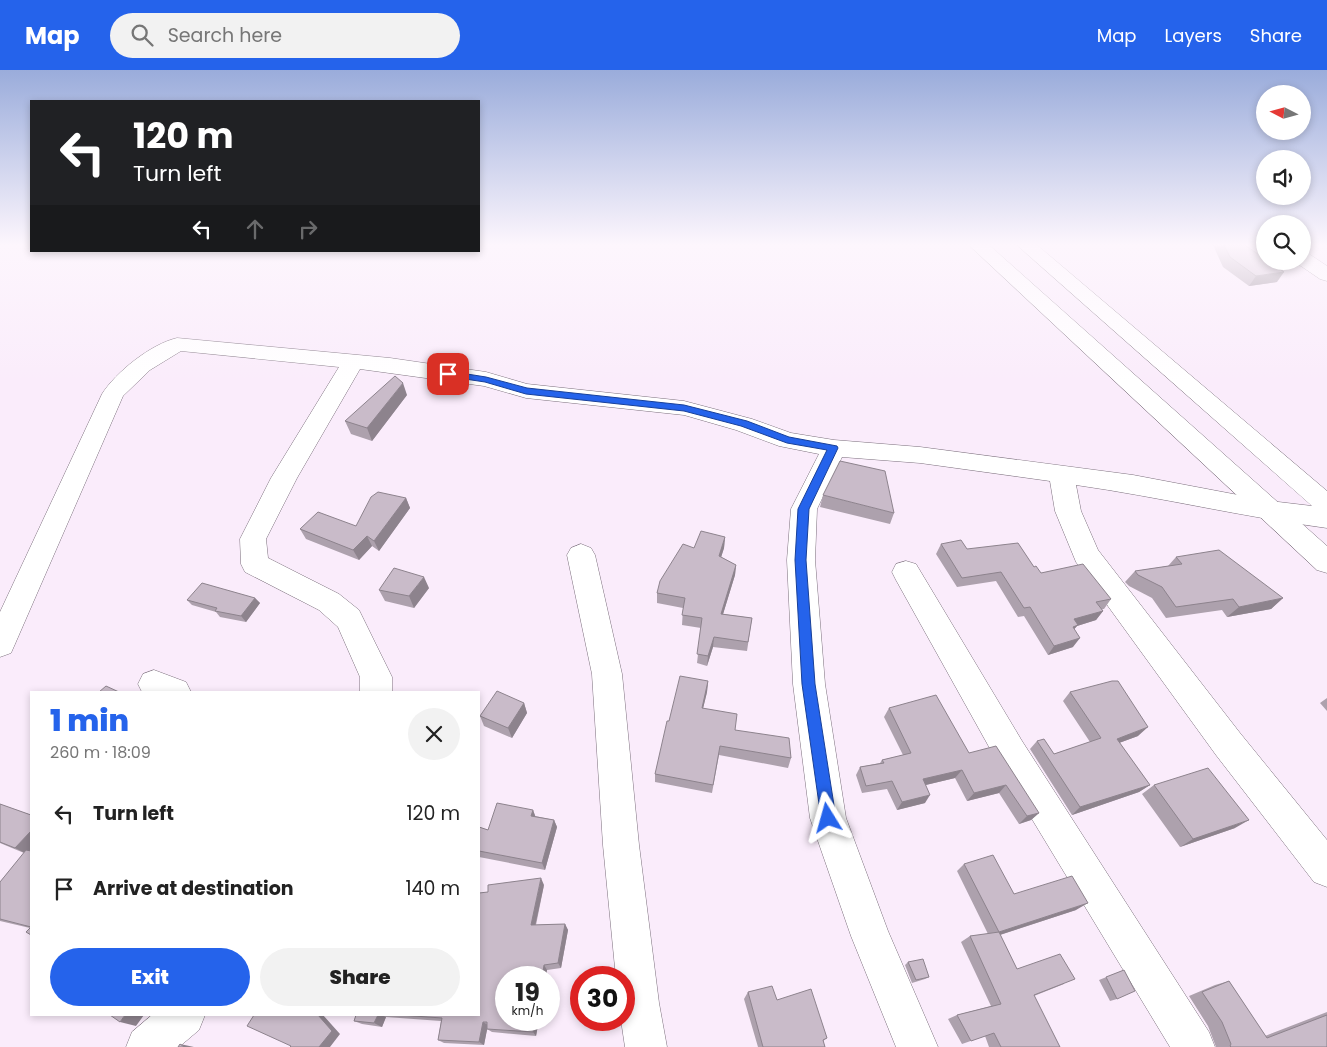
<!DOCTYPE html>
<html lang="en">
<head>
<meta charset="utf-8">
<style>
	body { margin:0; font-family:Poppins,sans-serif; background:#f2f2f2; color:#222; height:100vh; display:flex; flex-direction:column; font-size:19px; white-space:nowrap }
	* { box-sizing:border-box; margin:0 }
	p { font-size:16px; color:#767676 }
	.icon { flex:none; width:28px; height:28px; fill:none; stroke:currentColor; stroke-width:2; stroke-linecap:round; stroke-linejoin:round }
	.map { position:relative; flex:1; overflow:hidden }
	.sheet { position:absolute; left:30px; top:621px; width:450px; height:325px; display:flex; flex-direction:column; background:#fff; border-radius:0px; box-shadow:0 2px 8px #0003 }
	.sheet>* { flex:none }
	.hud { position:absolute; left:30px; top:30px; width:450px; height:152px; border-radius:0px; box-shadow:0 2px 8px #0003; background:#202124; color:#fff; overflow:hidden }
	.needle { width:32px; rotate:276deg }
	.fabs { position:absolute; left:1256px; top:15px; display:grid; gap:10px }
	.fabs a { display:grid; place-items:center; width:55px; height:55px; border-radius:50%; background:#fff; box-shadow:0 2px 8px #0003; font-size:25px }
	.speed { position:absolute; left:495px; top:896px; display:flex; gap:10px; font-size:25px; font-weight:700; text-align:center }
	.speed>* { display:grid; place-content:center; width:65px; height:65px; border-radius:50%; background:#fff; box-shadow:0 2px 8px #0003; line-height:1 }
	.speed small { font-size:12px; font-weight:400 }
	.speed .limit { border:8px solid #d22; background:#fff; color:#111 }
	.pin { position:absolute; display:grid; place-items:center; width:42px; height:42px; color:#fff; margin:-21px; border-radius:10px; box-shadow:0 2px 8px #0006 }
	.me { position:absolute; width:55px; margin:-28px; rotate:352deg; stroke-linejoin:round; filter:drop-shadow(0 0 4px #0008) }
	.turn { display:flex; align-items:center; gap:18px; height:105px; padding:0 20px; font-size:22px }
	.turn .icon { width:65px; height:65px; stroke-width:2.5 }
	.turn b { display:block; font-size:35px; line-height:42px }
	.lanes { display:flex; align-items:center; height:48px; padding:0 20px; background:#0003; justify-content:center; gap:25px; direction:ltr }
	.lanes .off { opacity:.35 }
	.round { display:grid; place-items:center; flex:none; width:52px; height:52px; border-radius:26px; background:#f2f2f2 }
	.summary { display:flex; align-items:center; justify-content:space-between; height:85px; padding:0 20px }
	h1 { font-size:30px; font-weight:800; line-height:38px; color:#2563eb }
	.cta { display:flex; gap:10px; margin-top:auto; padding:10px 20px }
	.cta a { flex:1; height:58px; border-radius:30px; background:#2563eb; color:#fff; font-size:20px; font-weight:800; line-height:58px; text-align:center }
	.cta a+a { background:#f2f2f2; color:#222 }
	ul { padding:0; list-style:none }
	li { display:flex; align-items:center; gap:15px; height:75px; padding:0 20px }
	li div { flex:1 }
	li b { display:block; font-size:19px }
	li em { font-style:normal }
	header { display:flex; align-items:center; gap:30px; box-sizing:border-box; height:70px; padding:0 25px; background:#2563eb; color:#fff }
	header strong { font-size:24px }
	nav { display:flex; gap:28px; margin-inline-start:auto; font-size:18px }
	.search { width:350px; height:45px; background:#f2f2f2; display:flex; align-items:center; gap:12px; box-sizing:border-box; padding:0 18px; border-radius:28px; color:#767676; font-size:19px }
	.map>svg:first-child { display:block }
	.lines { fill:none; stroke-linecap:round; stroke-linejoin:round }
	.street-casing { stroke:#7c707d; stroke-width:1 }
	.highway-casing { stroke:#7c707d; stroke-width:1 }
	.street { fill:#fff; fill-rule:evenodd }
	.highway { fill:#fff; fill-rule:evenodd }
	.wall { fill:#ada1ad }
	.shaded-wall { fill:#8d838d }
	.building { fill:#c9bbc9; stroke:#8d838d }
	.route { fill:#2563eb; stroke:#184099 }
</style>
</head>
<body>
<header>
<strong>Map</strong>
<div class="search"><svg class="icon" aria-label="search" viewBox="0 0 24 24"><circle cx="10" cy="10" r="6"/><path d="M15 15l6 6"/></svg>Search here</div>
<nav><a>Map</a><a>Layers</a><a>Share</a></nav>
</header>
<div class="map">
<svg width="1327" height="977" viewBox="0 0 1327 977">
	<rect width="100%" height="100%" fill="#faecfb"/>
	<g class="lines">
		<g class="street-casing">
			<path id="street" d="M1017,175h20l290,246v37c-84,-11 -167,-31 -251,-43l5,26 17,39 142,183 87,107v47l-13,-5 -98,-127 -140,-193 -21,-51 -5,-30 -130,-18 -78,-6 -25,52 -2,51 10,124 21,134 42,113 50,116h-42l-45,-111 -41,-118 -17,-134 -6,-124 4,-51 28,-55 -40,-8 -43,-16 -52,-15 -158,-17 -42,-12 -124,-17 -63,109 -31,61 2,19 71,36 20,16 33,67v15h-32v-15l-22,-50 -19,-17 -74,-38 -4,-8 -1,-25 31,-61 68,-111 -158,-16 -31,19 -27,26 -108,248 -4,9 -11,4v-45l102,-218c14,-22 49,-50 75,-56l213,20 96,14 41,12 157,17 68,18 39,14 43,7 86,7 213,28 137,26 42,5z
				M1302,183l7,1 18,12v15l-7,-2 -25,-17 7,-1z
				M581,474l10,4 4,7 27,119 17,171 20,158 8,44h-42l-4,-27h3v-42h-8l-13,-133 -11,-171 -25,-119 4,-7z
				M906,491l10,3 106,177 187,291 6,15h-45l-172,-284 -102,-183 -4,-8 4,-8z
				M154,600l32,12 5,10h-49l-4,-8 5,-10z
				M152,945h53l-6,15 -20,17h-53l6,-15z"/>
		</g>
		<g class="highway-casing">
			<path id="highway" d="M969,175h20l338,301v27l-10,-3z"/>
		</g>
		<use href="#street" class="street"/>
		<use href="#highway" class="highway"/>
	</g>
	<path class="wall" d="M1213,175h32l32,37 -28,4 -26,-19z
		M407,325l-35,46 -21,-7 -6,-13z
		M823,425l71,18 -4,11 -70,-17z
		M406,428l4,10 -31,43 -7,-5 -13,14 -53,-21 -6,-10 56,-3z
		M725,467l-1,11 -3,9 15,8 -1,10 -12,39 29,4 -5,33 -34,-4 -6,19 -10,-3 4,-35 -19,-3 1,-17 -26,-5v-10l37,-45z
		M941,474l26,5 67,18 7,6 70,26 -7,10h-2l1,2 -7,9 -19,6 -3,3 -1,18 -25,8 -24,-39 -6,1 -22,-36 -39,6 -21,-33z
		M1176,487l107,41 -12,11 -44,8 -5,-7 -56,8 -14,-20 -23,-12 -4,-4 10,-11 33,-5z
		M429,518l-15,20 -29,-7 -6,-11z
		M255,528l5,5 -14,19 -26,-5 -4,-5 -24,-7 -5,-5z
		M708,611l-1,11 -4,16 32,22 56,28 -3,10 -69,-13 -7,38 -57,-11v-8l14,-53z
		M1070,622l68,44 -19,7 31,42 -11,7 -67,23 -42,-66 7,-8 17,13 36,-12 -27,-41z
		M1327,628v13l-7,-8z
		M524,633l3,10 -15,25 -28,-12 -4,-10z
		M889,638l80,45 70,60 -8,7 -12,4 -20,-31 -32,8 -12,-23 -29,7 -1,18 -28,7 -10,-21 -25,4 -6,-18 4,-8 20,-4 2,-3 21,-5 -19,-38z
		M1154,715l81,43 -55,19 -38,-53z
		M0,734l31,11v120l-1,-7 -30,-7v-39l24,-29 -24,-10z
		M533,740l2,6 19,4 3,7 -12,43 -66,-13v-30l9,3z
		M964,794l50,30 62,16 -76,25 17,34 47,15 -30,12 26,51h-71l-4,-11 -23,8 -14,-25 9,-4 34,-9 -30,-64 9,-6 18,-2 -31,-63z
		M544,815l-8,40 29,-1 3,6 -7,38 -14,2 -41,50h33l-3,16 -44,-4 -5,-3 -3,16 -40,-2 -6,-3 3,-19 -55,-4 -4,10 -20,-3 -8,-3 2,-6h123z
		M908,892l21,15 -4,2 -13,4 -7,-18z
		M1124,900l-7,29 -7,2 -11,-21z
		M1229,911l36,55 62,-24v35h-111l-8,-21 -19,-30 26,-11z
		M748,922l29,8 50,38 -4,3 2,6h-67l-14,-48z"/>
	<path class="shaded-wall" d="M1284,202l-7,10 -28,4 7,-10z
		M403,313l4,12 -35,46 -5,-13z
		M406,428l4,10 -31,43 -5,-10z
		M367,466l5,10 -13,14 -6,-10z
		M725,467l-1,11 -6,19 1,-11z
		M736,495l-1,10 -15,49 1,-10z
		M424,507l5,11 -15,20 -5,-12z
		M255,528l5,5 -14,19 -5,-6z
		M1283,528l-12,11 -44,8 12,-10z
		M1103,541l-7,9 -19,6 -7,8 4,-15z
		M714,567l-1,10 -6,19 1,-10z
		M1080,568l-7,9 -25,8 6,-9z
		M708,611l-1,11 -6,25 1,-9z
		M524,633l3,10 -15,25 -4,-10z
		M1148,657l-10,9 -30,11 9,-8z
		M962,700l-7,8 -38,9 6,-8z
		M1006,715l-7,8 -32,8 7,-8z
		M1150,715l-11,7 -67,23 8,-8z
		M930,725l-5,8 -28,7 5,-8z
		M533,740l3,8 -5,-2z
		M1039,743l-8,7 -12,4 8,-8z
		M554,750l3,7 -12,43 -3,-7z
		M1249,750l-14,8 -55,19 13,-8z
		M31,761v25l-16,-8z
		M541,808l3,7 -10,46 -3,-6z
		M1088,833l-12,7 -86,28 9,-6z
		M565,854l3,6 -7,38 -3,-5z
		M544,895l3,5 -1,8h-4z
		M125,945h19l-8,11 -16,-4z
		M318,945h5l17,19 -10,13h-11z
		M378,945h3l5,2 -4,10 -8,-4z
		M535,950h4l-3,16 -3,-4z
		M483,952l5,3 -4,20 -5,-3z
		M180,974l14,3h-10z"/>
	<path class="building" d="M1224,175h21l20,14v2h4l15,11 -28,4 -26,-19z
		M395,306l8,7 -36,45 -22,-7z
		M840,391l45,10 9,42 -71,-18z
		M378,422l28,6 -32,43 -7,-5 -14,14 -53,-21 18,-17 38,14 15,-29z
		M701,461l24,6 -6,19 17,9 -15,49 31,4 -4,24 -34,-5 -6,19 -11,-2 5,-36 -20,-3 3,-17 -28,-5 3,-12 23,-37 11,4z
		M961,470l6,9 51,-6 16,24 2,-1 5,7 42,-9 28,35 -15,3 7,9 -29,8 4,6 -5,2 7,11 -26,8 -24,-39 -6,1 -23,-36 -39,6 -21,-34z
		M1219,480l64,48 -44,9 -6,-8 -57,8 -14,-20 -24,-12 -3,-4 47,-7 -6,-7z
		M394,498l30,9 -15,19 -30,-6z
		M202,513l53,15 -14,18 -26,-5 2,-3 -30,-8z
		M680,606l28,5 -6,27 35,6 -2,16 54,8 2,20 -71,-12 -7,39 -58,-11 12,-53h2z
		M1112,611h6l30,46 -31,12 33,46 -70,22 -43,-66 7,-2 10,15 47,-16 -31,-46z
		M106,616l13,6h-20z
		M497,621l27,12 -16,25 -28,-12z
		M936,625l33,58 27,-7 43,67 -12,3 -21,-31 -32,8 -12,-23 -39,9 7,16 -28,7 -10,-21 -26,5 -6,-19 24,-4 -2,-3 29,-7 -22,-45z
		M1208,698l41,52 -56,19 -39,-54z
		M497,733l36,7 -2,6 23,4 -12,43 -63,-12v-24l9,3z
		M0,734l31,11v16l-16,17 -15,-6z
		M26,780l5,1v84l-5,-3 5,-5 -31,-8v-37z
		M993,785l21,39 58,-18 16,27 -89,29 -35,-68z
		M541,808l-10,47 34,-1 -7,39 -14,2 -2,13h-36v42h29l-2,12 -46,-3v-7h-4l-4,20 -41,-2 4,-22 -42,-3h79v-122l9,-1v-7z
		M999,862l18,37 43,-15 15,25 -41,16 26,52h-59l-7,-14 -23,8 -14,-26 44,-11 -31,-68z
		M923,889l6,18 -13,3 -8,-18z
		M1124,900l11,21 -18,8 -11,-22z
		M1229,911l38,57 60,-23v32h-96l-1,-1 1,-2 -9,-22 -20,-30z
		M772,916l5,14 34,-11 16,49 -4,2 2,7h-62l-15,-55z
		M110,945h15l-5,7z
		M254,945h64l14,16 -13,16h-29l1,-1 -44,-20z
		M356,945h22l-4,8 -20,-2z
		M180,974l4,3h-6z"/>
	<linearGradient id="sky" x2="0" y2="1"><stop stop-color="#9aacdb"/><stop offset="0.56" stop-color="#fdf6fd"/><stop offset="1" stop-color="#fdf6fd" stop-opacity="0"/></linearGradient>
	<rect width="1327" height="312" fill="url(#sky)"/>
	<path class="route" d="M448,301l38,6 41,11 157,17 63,16 42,16 48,9 1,2 -29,61 -3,51 9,124 21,134 -3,5 -5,2 -5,-2 -2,-5 -19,-134 -7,-124 3,-51 29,-59 -40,-7 -46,-17 -57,-15 -158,-17 -41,-12 -40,-6 -2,-2z"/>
</svg>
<div class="fabs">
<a><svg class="needle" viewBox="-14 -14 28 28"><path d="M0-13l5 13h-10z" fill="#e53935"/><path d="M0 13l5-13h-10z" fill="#767676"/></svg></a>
<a><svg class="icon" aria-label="sound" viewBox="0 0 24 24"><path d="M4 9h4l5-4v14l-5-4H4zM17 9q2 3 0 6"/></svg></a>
<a><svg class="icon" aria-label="search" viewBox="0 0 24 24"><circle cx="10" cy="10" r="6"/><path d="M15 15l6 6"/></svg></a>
</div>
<div class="speed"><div>19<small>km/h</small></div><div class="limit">30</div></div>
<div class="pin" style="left:448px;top:304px;background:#d93025"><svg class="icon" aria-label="arrive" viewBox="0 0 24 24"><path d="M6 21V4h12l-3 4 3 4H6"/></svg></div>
<svg class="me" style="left:828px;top:748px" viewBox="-20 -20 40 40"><path d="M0-17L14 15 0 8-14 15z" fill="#2563eb" stroke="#fff" stroke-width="4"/></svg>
<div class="hud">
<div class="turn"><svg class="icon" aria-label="left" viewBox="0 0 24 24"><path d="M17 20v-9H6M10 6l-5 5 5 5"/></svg><div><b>120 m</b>Turn left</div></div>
<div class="lanes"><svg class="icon" aria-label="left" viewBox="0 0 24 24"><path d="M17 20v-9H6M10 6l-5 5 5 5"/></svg><svg class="icon off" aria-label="ahead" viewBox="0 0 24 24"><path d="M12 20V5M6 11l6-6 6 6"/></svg><svg class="icon off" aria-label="right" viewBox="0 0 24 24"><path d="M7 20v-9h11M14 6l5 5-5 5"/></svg></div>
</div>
<section class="sheet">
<div class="summary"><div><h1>1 min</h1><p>260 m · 18:09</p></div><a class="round"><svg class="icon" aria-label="close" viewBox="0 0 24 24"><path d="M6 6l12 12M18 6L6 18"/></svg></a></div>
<ul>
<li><svg class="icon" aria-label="left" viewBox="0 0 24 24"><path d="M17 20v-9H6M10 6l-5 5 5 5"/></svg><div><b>Turn left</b></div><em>120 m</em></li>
<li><svg class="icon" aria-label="arrive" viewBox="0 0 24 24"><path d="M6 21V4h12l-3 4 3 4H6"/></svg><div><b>Arrive at destination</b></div><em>140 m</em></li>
</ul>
<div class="cta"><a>Exit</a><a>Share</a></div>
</section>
</div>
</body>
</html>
